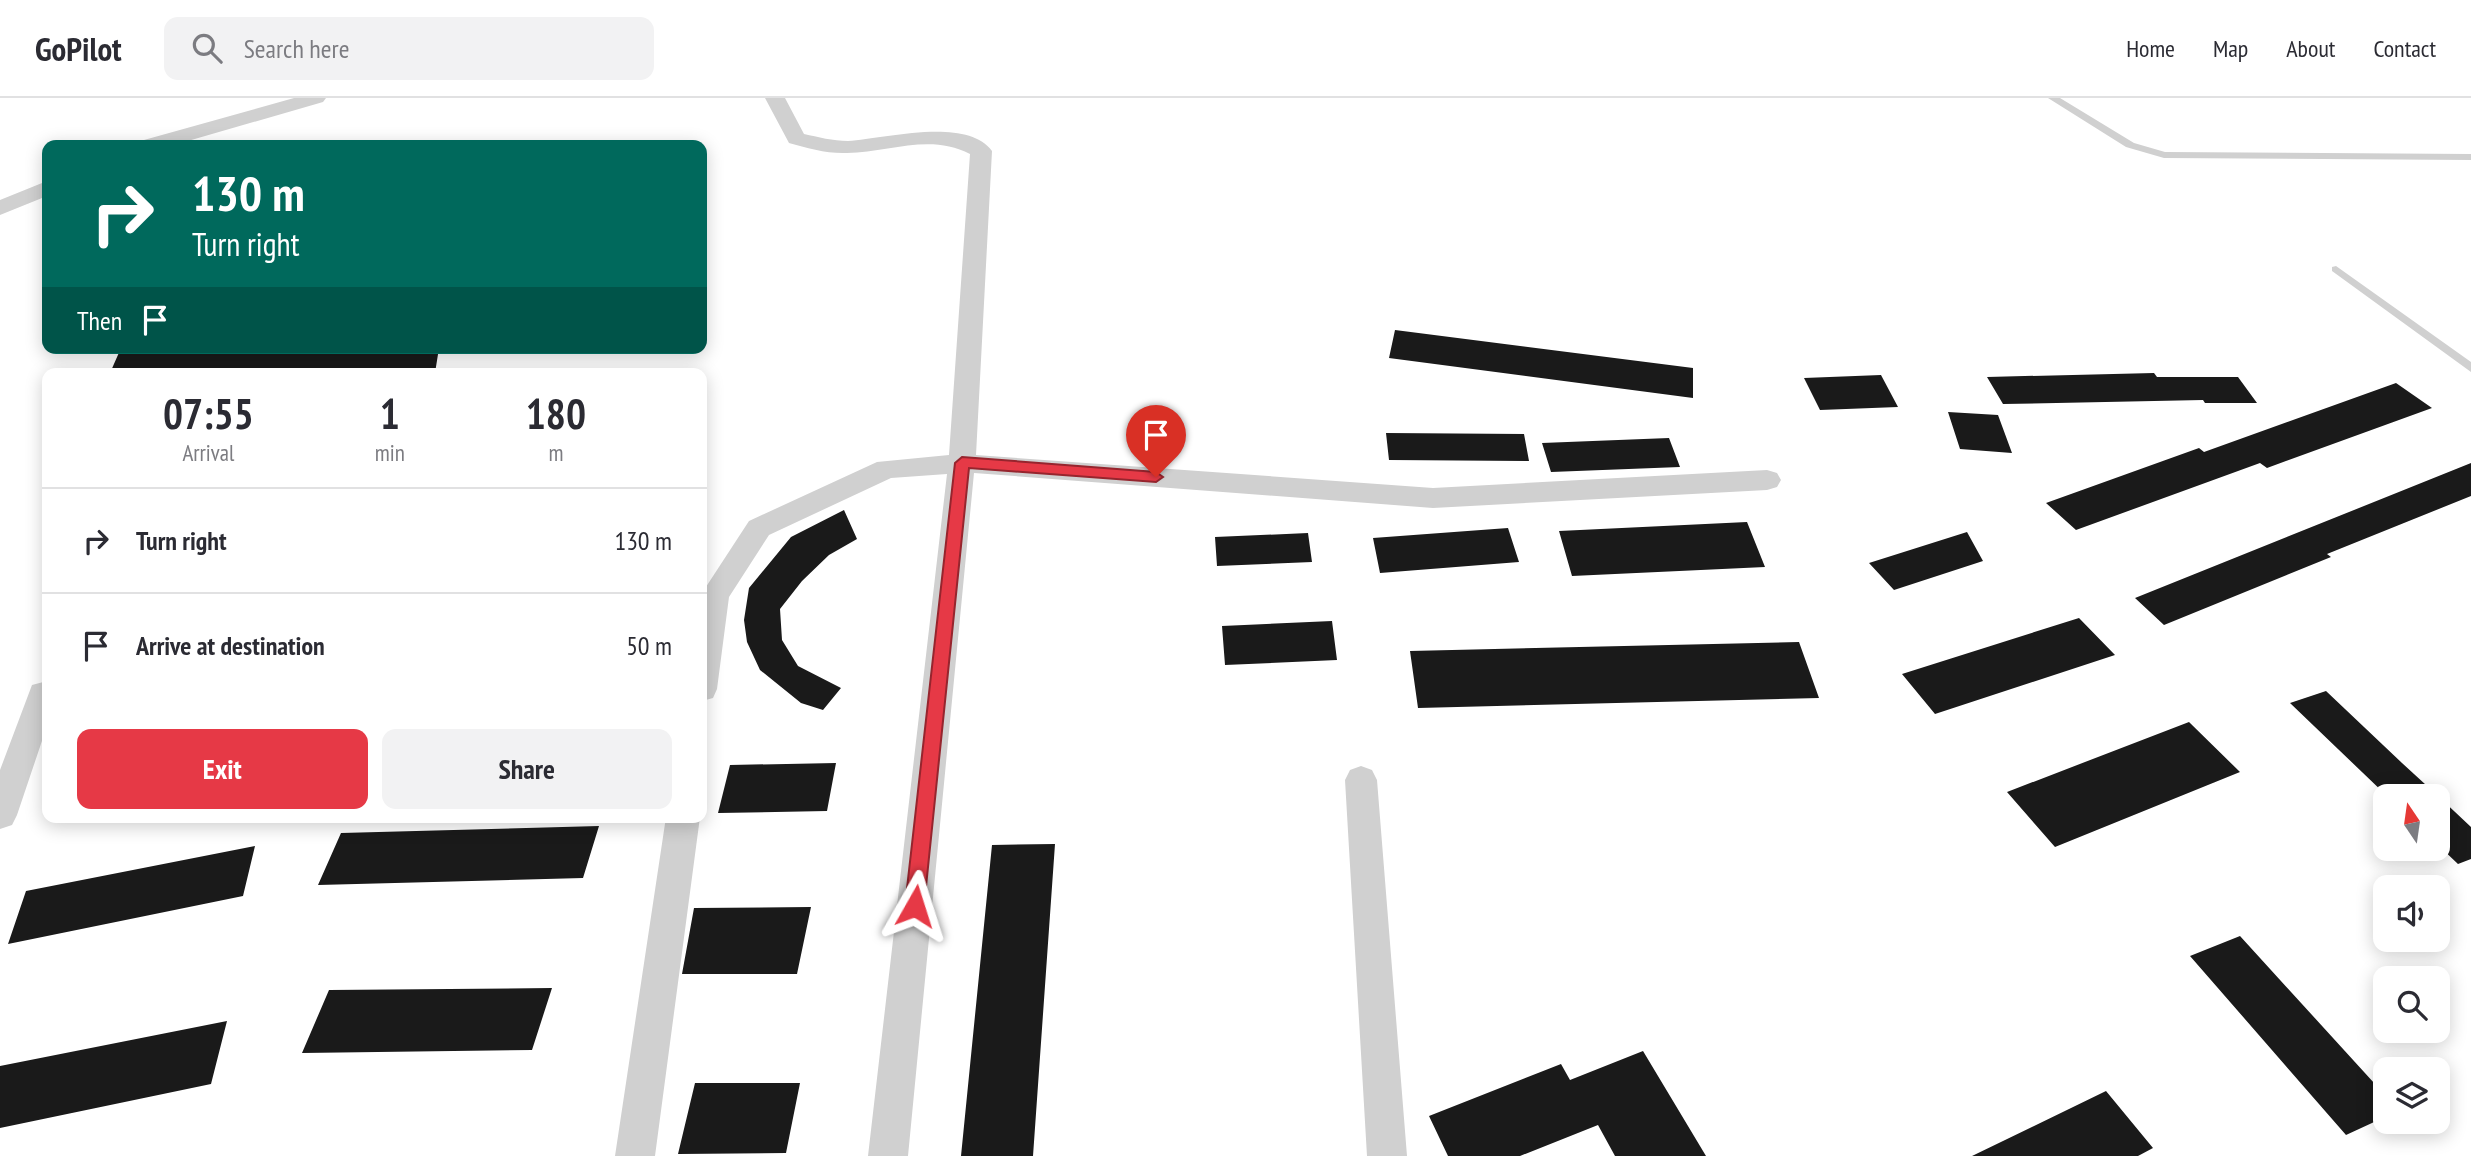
<!DOCTYPE html>
<html lang="en">
<head>
<meta charset="utf-8">
<style>
	body { margin:0; font-family:"PT Sans Narrow",sans-serif; background:#f2f2f3; color:#2b2b33; height:100vh; display:flex; flex-direction:column; font-size:26px; white-space:nowrap }
	* { box-sizing:border-box; margin:0 }
	p { font-size:23px; color:#7c7c81 }
	.icon { flex:none; width:38px; height:38px; fill:none; stroke:currentColor; stroke-width:2; stroke-linecap:round; stroke-linejoin:round }
	.map { position:relative; flex:1; overflow:hidden }
	.sheet { position:absolute; left:42px; top:270px; width:665px; height:455px; display:flex; flex-direction:column; background:#fff; border-radius:14px; box-shadow:0 4px 18px #0003 }
	.sheet>* { flex:none }
	.banner { position:absolute; left:42px; top:42px; width:665px; height:214px; border-radius:14px; box-shadow:0 4px 18px #0003; background:#00695c; color:#fff; overflow:hidden }
	.needle { width:46px; rotate:347deg }
	.fabs { position:absolute; left:2373px; top:686px; display:grid; gap:14px }
	.fabs a { display:grid; place-items:center; width:77px; height:77px; border-radius:14px; background:#fff; box-shadow:0 4px 18px #0003; font-size:35px }
	.pin { position:absolute; display:grid; place-items:center; width:60px; height:60px; color:#fff; margin:-72px -30px; border-radius:50% 50% 50% 0; rotate:-45deg; box-shadow:0 0 7px #0007 }
	.pin .icon { rotate:45deg }
	.me { position:absolute; width:77px; margin:-38px; rotate:6deg; stroke-linejoin:round; filter:drop-shadow(0 0 5px #0008) }
	.turn { display:flex; align-items:center; gap:24px; height:147px; padding:0 35px; font-size:32px }
	.turn .icon { width:91px; height:91px; stroke-width:2.5 }
	.turn b { display:block; font-size:49px; line-height:60px }
	.then { display:flex; align-items:center; height:66px; padding:0 35px; background:#0003; gap:14px; font-size:26px }
	.eta { display:flex; justify-content:space-evenly; align-items:center; height:119px; text-align:center }
	.eta b { font-size:42px; font-weight:600; line-height:49px }
	.button { display:flex; gap:14px; margin-top:auto; padding:14px 35px }
	.button a { flex:1; height:80px; border-radius:14px; background:#e63946; color:#fff; font-size:28px; font-weight:600; line-height:80px; text-align:center }
	.button a+a { background:#f2f2f3; color:#2b2b33 }
	ul { padding:0; list-style:none }
	li { display:flex; align-items:center; gap:21px; height:105px; padding:0 35px; border-top:2px solid #e1e1e2 }
	li div { flex:1 }
	li b { display:block; font-size:26px }
	li em { font-style:normal }
	header { display:flex; align-items:center; gap:42px; box-sizing:border-box; height:98px; padding:0 35px; background:#fff; border-bottom:2px solid #e1e1e2 }
	header strong { font-size:33px }
	nav { display:flex; gap:38px; margin-inline-start:auto; font-size:24px }
	.search { width:490px; height:63px; background:#f2f2f3; display:flex; align-items:center; gap:18px; box-sizing:border-box; padding:0 24px; border-radius:14px; color:#7c7c81; font-size:26px }
	.map>svg:first-child { display:block }
	.building { fill:#1a1a1a }
	.lines { fill:none; stroke-linecap:round; stroke-linejoin:round }
	.lane { fill:#d0d0d0; fill-rule:evenodd }
	.street { fill:#d0d0d0; fill-rule:evenodd }
	.route { fill:#e63946; stroke:#96252e; stroke-width:2 }
</style>
</head>
<body>
<header>
<strong>GoPilot</strong>
<div class="search"><svg class="icon" aria-label="search" viewBox="0 0 24 24"><circle cx="10" cy="10" r="6"/><path d="M15 15l6 6"/></svg>Search here</div>
<nav><a>Home</a><a>Map</a><a>About</a><a>Contact</a></nav>
</header>
<div class="map">
<svg width="2471" height="1058" viewBox="0 0 2471 1058">
	<rect width="100%" height="100%" fill="#fff"/>
	<path class="building" d="M1395,232l298,38v30l-304,-40z
		M121,250h318l-4,25h-325z
		M2154,275l3,4h81l19,26h-52l-2,-3 -200,4 -16,-27z
		M1881,277l17,32 -78,3 -16,-32z
		M2396,285l36,25 -165,60 -7,-5 -184,67 -30,-27 153,-55 5,4z
		M1948,314l50,3 14,38 -52,-4z
		M1386,335l138,1 5,27 -140,-1z
		M1669,340l11,29 -129,5 -9,-29z
		M2471,365v33l-144,58 4,3 -167,68 -29,-27z
		M844,412l13,29 -28,16 -27,26 -22,28 2,31 16,26 43,22 -18,22 -22,-7 -41,-33 -13,-28 -3,-22 5,-32 42,-51z
		M1747,424l18,45 -193,9 -13,-45z
		M1508,430l11,34 -139,11 -7,-35z
		M1967,434l16,29 -89,29 -25,-27z
		M1308,435l4,29 -95,4 -2,-29z
		M2079,520l36,37 -180,59 -33,-40z
		M1332,523l5,39 -112,5 -3,-39z
		M1799,544l20,56 -401,10 -8,-57z
		M2326,593l76,72 36,33h-51l-97,-93z
		M2189,624l51,50 -185,75 -48,-55z
		M836,665l-9,48 -109,2 12,-48z
		M2438,698l33,31v32l-13,5 -20,-19z
		M599,728l-16,52 -265,7 23,-52z
		M1055,746l-22,312h-72l31,-311z
		M255,748l-12,50 -235,48 18,-53z
		M811,809l-14,67h-115l12,-66z
		M2240,838l145,159v22l-39,18 -156,-179z
		M552,890l-20,62 -230,3 27,-63z
		M227,923l-16,63 -211,44v-62z
		M1643,953l63,105h-91l-17,-31 -78,31h-72l-19,-40 132,-52 9,16z
		M695,985h105l-14,70 -108,1z
		M2106,993l47,57 -15,8h-166z"/>
	<g class="lines">
		<path class="lane" d="M2048,0h12l74,45 31,9 306,2v6l-307,-2 -38,-11z
			M2336,168l135,96v10l-139,-101v-4z"/>
		<path class="street" d="M294,0h32l-3,4 -149,43h-33l3,-5z
			M765,0h20l19,36c14,3 29,7 44,7 35,-2 119,-25 144,10l-16,304 457,33 334,-18 10,3 4,7 -4,7 -10,3 -334,18 -459,-35 -66,683h-40l79,-682 -56,4 -122,57 -40,62 -12,92 -4,9 -11,3v-108l47,-72 128,-59 72,-7 21,-301c-39,-21 -81,-2 -123,-1 -19,1 -40,-5 -58,-10z
			M47,83v15l-47,19v-15z
			M47,583v45l-30,89 -5,10 -12,4v-59l32,-85z
			M1361,668l11,4 5,10 30,376h-40l-22,-376 5,-10z
			M666,719h34l-45,339h-40z"/>
	</g>
	<path class="route" d="M962,359l194,15 7,5 -7,5 -187,-14 -45,438 -3,6 -6,3 -7,-3 -3,-6 50,-443z"/>
</svg>
<div class="fabs">
<a><svg class="needle" viewBox="-14 -14 28 28"><path d="M0-13l5 13h-10z" fill="#e53935"/><path d="M0 13l5-13h-10z" fill="#7c7c81"/></svg></a>
<a><svg class="icon" aria-label="sound" viewBox="0 0 24 24"><path d="M4 9h4l5-4v14l-5-4H4zM17 9q2 3 0 6"/></svg></a>
<a><svg class="icon" aria-label="search" viewBox="0 0 24 24"><circle cx="10" cy="10" r="6"/><path d="M15 15l6 6"/></svg></a>
<a><svg class="icon" aria-label="layers" viewBox="0 0 24 24"><path d="M12 4l9 5-9 5-9-5zM3 14l9 5 9-5"/></svg></a>
</div>
<div class="pin" style="left:1156px;top:379px;background:#d93025"><svg class="icon" aria-label="arrive" viewBox="0 0 24 24"><path d="M6 21V4h12l-3 4 3 4H6"/></svg></div>
<svg class="me" style="left:915px;top:808px" viewBox="-20 -20 40 40"><path d="M0-17L14 15 0 8-14 15z" fill="#e63946" stroke="#fff" stroke-width="4"/></svg>
<div class="banner">
<div class="turn"><svg class="icon" aria-label="right" viewBox="0 0 24 24"><path d="M7 20v-9h11M14 6l5 5-5 5"/></svg><div><b>130 m</b>Turn right</div></div>
<div class="then">Then<svg class="icon" aria-label="arrive" viewBox="0 0 24 24"><path d="M6 21V4h12l-3 4 3 4H6"/></svg></div>
</div>
<section class="sheet">
<div class="eta">
<div><b>07:55</b><p>Arrival</p></div>
<div><b>1</b><p>min</p></div>
<div><b>180</b><p>m</p></div>
</div>
<ul>
<li><svg class="icon" aria-label="right" viewBox="0 0 24 24"><path d="M7 20v-9h11M14 6l5 5-5 5"/></svg><div><b>Turn right</b></div><em>130 m</em></li>
<li><svg class="icon" aria-label="arrive" viewBox="0 0 24 24"><path d="M6 21V4h12l-3 4 3 4H6"/></svg><div><b>Arrive at destination</b></div><em>50 m</em></li>
</ul>
<div class="button"><a>Exit</a><a>Share</a></div>
</section>
</div>
</body>
</html>
